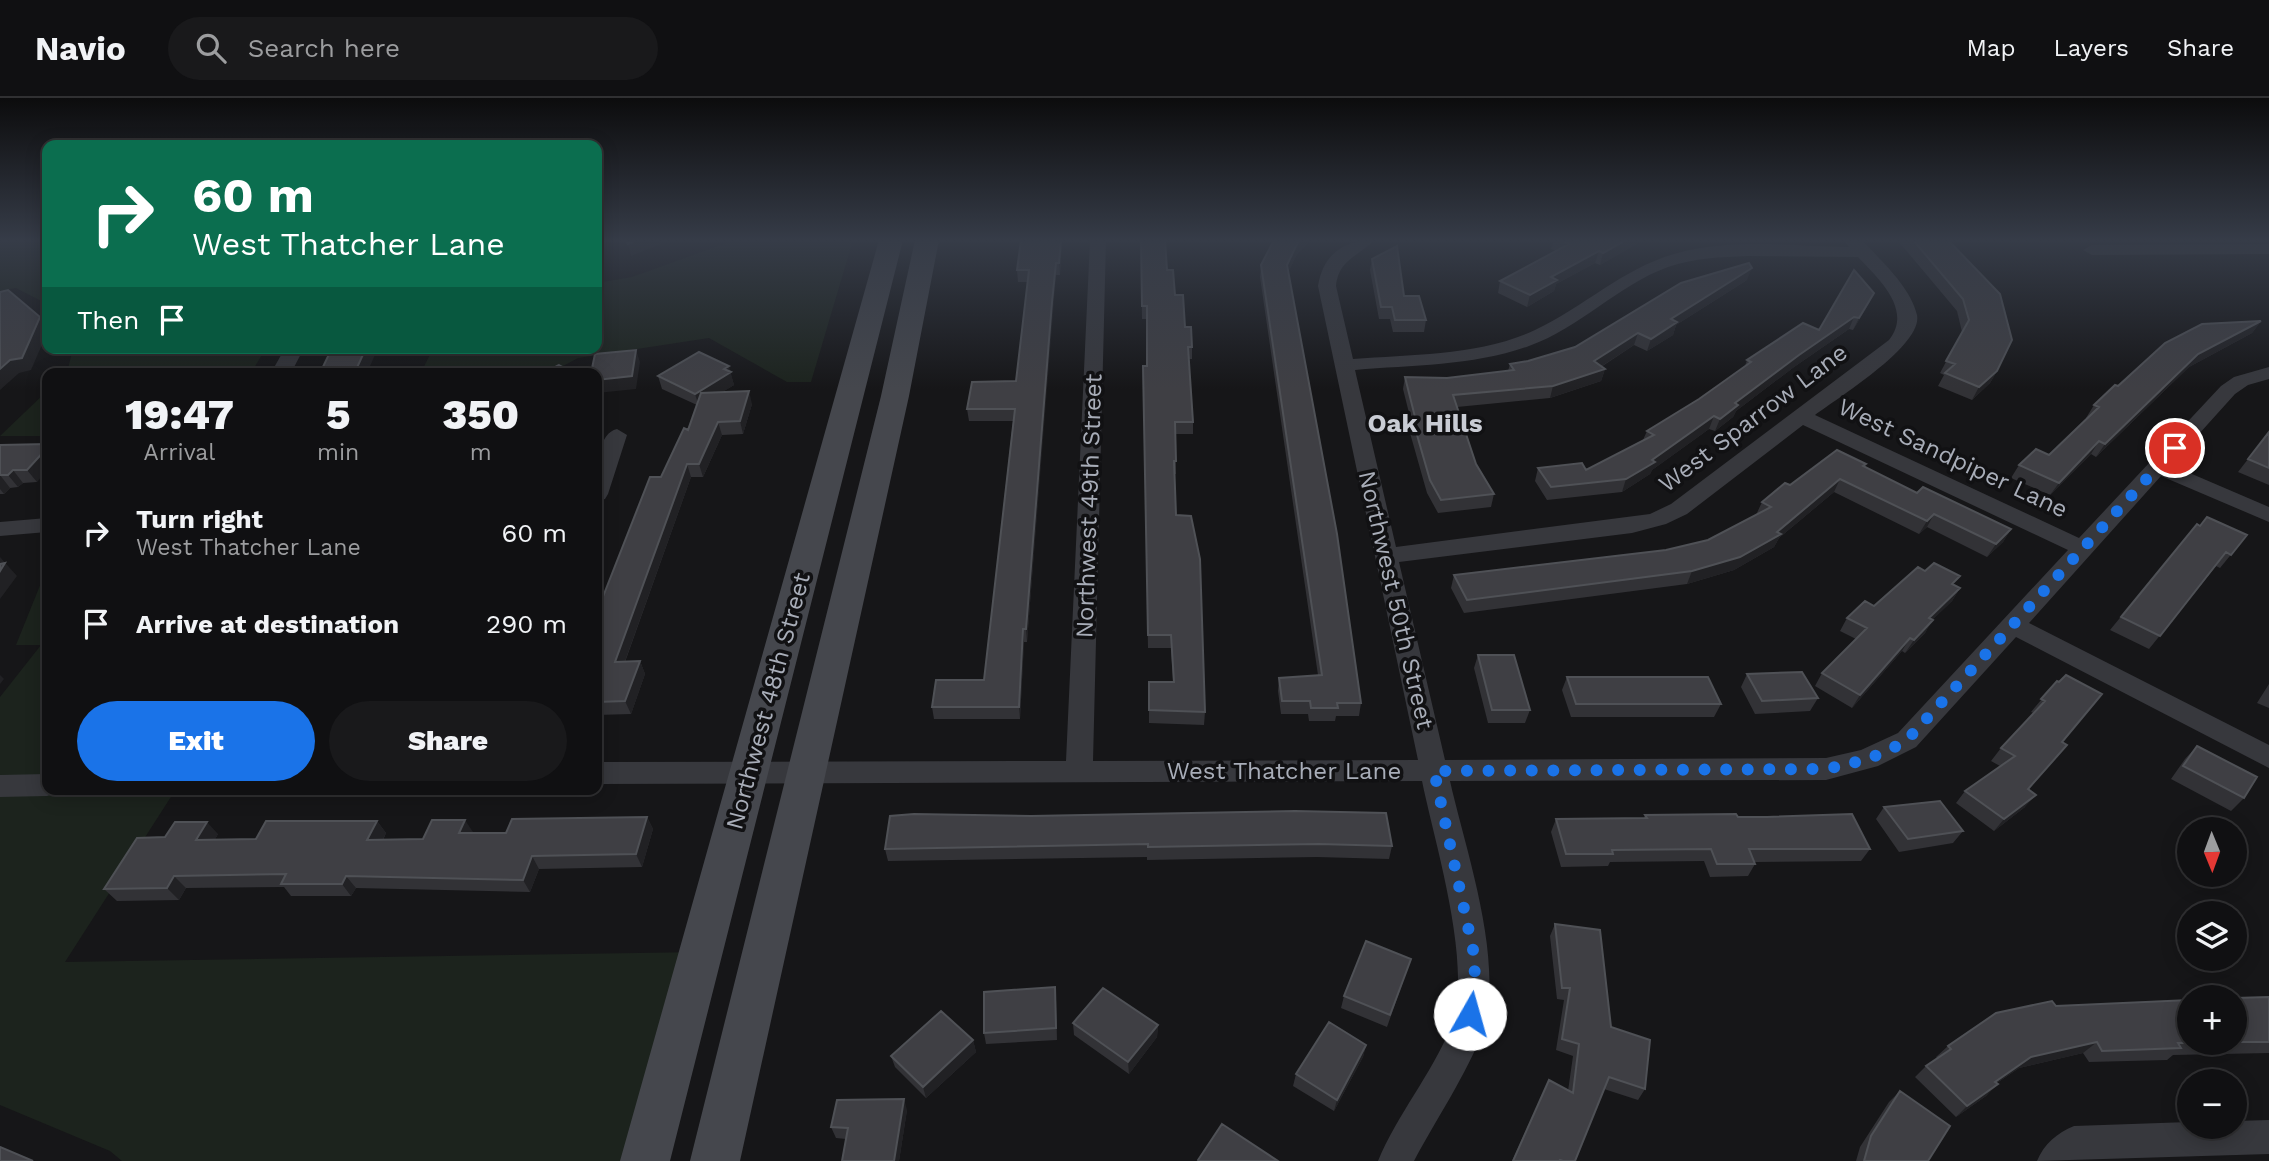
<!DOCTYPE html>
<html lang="en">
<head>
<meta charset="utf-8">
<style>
	body { margin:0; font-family:"Work Sans",sans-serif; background:#19191b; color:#f1f3f6; height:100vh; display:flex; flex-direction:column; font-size:26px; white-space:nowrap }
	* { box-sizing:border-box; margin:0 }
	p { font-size:23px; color:#9c9d9f }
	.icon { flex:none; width:38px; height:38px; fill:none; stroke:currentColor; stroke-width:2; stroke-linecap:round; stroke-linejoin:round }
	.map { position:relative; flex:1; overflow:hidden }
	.sheet { position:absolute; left:42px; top:270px; width:560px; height:427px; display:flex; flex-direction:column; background:#101012; border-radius:14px; box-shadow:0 4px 18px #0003,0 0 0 2px #303032 }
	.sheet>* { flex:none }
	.guide { position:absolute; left:42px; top:42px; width:560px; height:214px; border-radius:14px; box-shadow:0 4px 18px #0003,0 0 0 2px #303032; background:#0b6e4f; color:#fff; overflow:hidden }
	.needle { width:46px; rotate:179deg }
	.fabs { position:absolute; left:2177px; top:719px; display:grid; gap:14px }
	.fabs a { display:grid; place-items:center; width:70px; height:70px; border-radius:50%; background:#101012; box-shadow:0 4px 18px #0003,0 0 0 2px #303032; font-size:35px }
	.pin { position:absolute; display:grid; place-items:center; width:60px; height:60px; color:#fff; margin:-30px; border:4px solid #fff; border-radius:50%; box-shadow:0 2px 7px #0007 }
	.me { position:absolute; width:77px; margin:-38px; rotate:7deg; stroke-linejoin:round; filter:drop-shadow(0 0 5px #0008) }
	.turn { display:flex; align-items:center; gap:24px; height:147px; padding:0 35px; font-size:32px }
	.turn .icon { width:91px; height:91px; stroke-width:2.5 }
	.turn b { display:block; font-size:49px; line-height:60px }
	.then { display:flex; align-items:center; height:66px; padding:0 35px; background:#0003; gap:14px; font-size:26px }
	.eta { display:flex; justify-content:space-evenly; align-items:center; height:119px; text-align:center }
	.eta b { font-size:42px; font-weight:800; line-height:49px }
	.cta { display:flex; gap:14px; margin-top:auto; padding:14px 35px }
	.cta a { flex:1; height:80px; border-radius:42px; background:#1a73e8; color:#fff; font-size:28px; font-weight:800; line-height:80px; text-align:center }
	.cta a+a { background:#19191b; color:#f1f3f6 }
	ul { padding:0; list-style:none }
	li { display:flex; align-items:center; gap:21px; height:91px; padding:0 35px }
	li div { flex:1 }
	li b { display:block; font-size:26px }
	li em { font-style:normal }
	header { display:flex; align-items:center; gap:42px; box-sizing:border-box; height:98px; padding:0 35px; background:#101012; border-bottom:2px solid #303032 }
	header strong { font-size:33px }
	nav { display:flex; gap:38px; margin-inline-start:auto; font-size:24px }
	.search { width:490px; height:63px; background:#19191b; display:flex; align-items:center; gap:18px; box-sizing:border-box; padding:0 24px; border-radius:38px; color:#9c9d9f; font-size:26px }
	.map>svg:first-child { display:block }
	.green { fill:#1c231d }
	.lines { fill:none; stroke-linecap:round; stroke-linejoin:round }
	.street { fill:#37383d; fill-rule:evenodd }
	.secondary { fill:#45474d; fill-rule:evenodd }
	.wall { fill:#323236 }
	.shaded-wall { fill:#212124 }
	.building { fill:#3f3f44; stroke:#4f5156; stroke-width:2 }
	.route { stroke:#1a73e8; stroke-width:12; stroke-dasharray:0 21.6 }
	.labels { text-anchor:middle; stroke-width:7; stroke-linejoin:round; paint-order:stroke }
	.street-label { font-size:24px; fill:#a8adb8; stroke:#111113 }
	.neighbourhood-label { font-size:26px; font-weight:bold; fill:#c9ccd4; stroke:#111113 }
</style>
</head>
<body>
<header>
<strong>Navio</strong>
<div class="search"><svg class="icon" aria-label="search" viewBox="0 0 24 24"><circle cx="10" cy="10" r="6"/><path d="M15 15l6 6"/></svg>Search here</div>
<nav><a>Map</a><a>Layers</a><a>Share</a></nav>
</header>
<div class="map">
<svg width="2269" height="1063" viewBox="0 0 2269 1063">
	<rect width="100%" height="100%" fill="#161618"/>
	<path class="green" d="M0,142h47v64l-31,-16 -16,3z
		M735,142h118l-42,142h-24l-78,-44 -131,20 -28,15h-129l12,-25h164v-65l35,-6z
		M73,250h193l-15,25h-184z
		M47,293v45h-47z
		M47,470v221h129l-111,173 637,-10 -57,209h-523l-12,-10 -110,-46v-408l41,-52h-25z"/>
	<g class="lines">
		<path class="street" d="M1090,142h16l-13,521 325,-1 -100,-474c5,-32 26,-46 56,-46 -16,17 -35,19 -38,46l17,73c60,-5 126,-3 182,-29 49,-23 87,-61 139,-76 56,-16 118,-8 175,-7l-5,-7h18c19,21 48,46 55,75 6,30 -78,82 -102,100l264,123 142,-152 13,-9 35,-10v12l-21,6 -13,9 -64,71 98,42v15l-108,-46 -132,147 240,122v23l-253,-131 -100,110 -38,19 -52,14 -376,1c16,71 56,183 32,252 -14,39 -48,90 -68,128h-36c19,-46 53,-86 72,-132 25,-58 -15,-184 -28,-248l-825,3v-22l469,-1zM1747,158l111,1c21,22 55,53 31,83l-218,164 -21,10 -254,33 -41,-177c58,-5 119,-4 174,-24 51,-18 89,-61 139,-79 26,-9 53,-10 79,-11zM1803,327l265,125 -170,183 -37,17 -35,8 -381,2 -46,-198 233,-29 34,-9 21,-10z
			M2269,146v10l-177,1 -9,-5 9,-5z
			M285,250h19l-13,25h-20z
			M617,331l10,6 -19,59 -3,5 -8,2c0,-19 -3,-67 20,-72z
			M47,420v14l-47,4v-14z
			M47,676v15h12l-2,4 -10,3 -47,1v-22z
			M2269,1022v34l-232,7c7,-17 20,-28 37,-35l115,-4v5h46v-6z"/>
		<path class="secondary" d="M879,142h24l-233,921h-50z
			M915,142h24l-30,156 -169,765h-50l191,-765z"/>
	</g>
	<path class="wall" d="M1062,142l-2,35h-4l-4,39 -25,328h-3l-4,77h-86l-2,-12 52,-27 29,-259h-44l-2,-12 49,-28 12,-99h-10l-1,-12z
		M1141,142l26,30 25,77v12h-3l4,63v12h-18l1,27v13h-2l2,41 29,197 -1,13 -55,-2v-41h24l-2,-34h-23l-5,-270 4,-12v-47h-5z
		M1274,142h37l-14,14 -9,18 73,431 -2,13h-23l-1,5h-26l-1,-7h-27l-3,-23 1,-13 39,-3 -58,-398 1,-12z
		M1554,142h92l-6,2 -40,23 -5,-2 -39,21 -2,7 -27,16 -29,-14 2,-12 56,-30 -5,-2z
		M1897,142h51l49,131 -7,12 -18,17 -34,-14 6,-11 -4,-2 22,-41 -5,-21 -52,-62z
		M1372,161l54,61 -2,12h-31l-3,-13h-11l-9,-49z
		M1747,182l-71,45 -3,10 -26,16 -13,-6 -33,22 4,2 -4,12 -51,17 -93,9 19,57 18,30 -3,13 -53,6 -11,-20 -17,-60 2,-8 -9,-36 2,-12 42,1 61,-7 2,-7 18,-3 47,-14z
		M1874,195l-6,12 -15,25 -4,-1 -55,38 -58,44 -3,6 -18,14 -6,-2 -57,41 -2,4 -28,18 -75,8 -12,-19 3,-13 48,2 57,-30 4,-9 52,-32 46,-33 2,-6 72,-30z
		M2261,223l-9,12 -63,34 -93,90 -5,-3 -41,41 -39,-17 8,-13 30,-10 38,-37h-1l8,-13 24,-19z
		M730,274l4,13 -12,7 30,12 -9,30 -21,1 -19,42h-12l-66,185 15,-1 5,13 -14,40 -34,1v-103l64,-135 27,-47 9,-25 -35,-16 -4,-13z
		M2269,334v53l-31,-13z
		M47,346l-10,38 -14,1 -5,4 -8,1 -6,6h-4v-49z
		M1866,366l-1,3 52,26 94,36 -8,13 -16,15 -60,-30 -8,7 -85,-42 -55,46 -5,9 -40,23 -47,14 -223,29 -13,-25 3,-13 212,-25 42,-10 48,-25 6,-13 28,-17z
		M2197,426l3,2 47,9 -27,33 -4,-2 -67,83 -39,-19z
		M1954,487l6,3 -8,13 -20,19 -7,13 -20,20 -3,-2 -50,57 -37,-22 7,-13 34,-34 -16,-8 7,-13 27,-12z
		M1478,557l52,55 -5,13h-37l-14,-55z
		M1747,576l71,24 -8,13 -55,3 -14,-27z
		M1567,579l154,27 -7,13h-143l-9,-27z
		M2057,583l5,61 -5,15 -28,32 -4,18 -31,24 -38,-28 9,-12 35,-25 -9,-5 10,-13 33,-35 -3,-1z
		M2269,586v24l-12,-5z
		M2197,648l47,52 -13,13 -60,-32 14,-20z
		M1884,709l79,24 -10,12 -54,9 -23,-33z
		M1645,717l93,2 132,32 -9,12 -106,1v2l-7,12 -38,1 -6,-16 -94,1 -2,4 -47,1 -10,-35 5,-13 88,-1z
		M890,718l502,30 -3,13 -72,-2 -170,3v-3l-259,4 -3,-12z
		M647,719l6,12 -11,38 -103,2 -9,23 -174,-4 -5,8h-60l-7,-9 -98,1 -7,12 -62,1 -13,-12 61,-52 53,-3 -3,5h41l121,-18 9,12 -3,7 40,-1 50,-7v1h33z
		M1555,826l90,165 -7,11 -34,-11 -29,72h-63l37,-81 19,11 5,-35 -17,-6 8,-50 -7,-1 -7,-63z
		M1411,861l-24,68 -46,-19 3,-12z
		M2269,899v56l-96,2 -6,5 -78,2 -6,-9 -64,15 -22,15 -11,13 -30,21 -41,-40 11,-11 11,-8 -1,-1 12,-11 108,-40 133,37h46v-45z
		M1056,901l1,41 -71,4 -2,-11z
		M1073,925l85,2 -1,12 -28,37 -55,-39z
		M973,942l3,12 -50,46 -31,-31 -4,-11z
		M1366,947l-3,12 -29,54 -41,-25 3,-12z
		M1900,993l28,70h-72l4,-14 29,-45z
		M907,1012l-8,51h-57l4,-22 -10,-1 -5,-11z"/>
	<path class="shaded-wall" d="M637,142h34l-40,16 -3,-12z
		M1061,142h1l-2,35 -1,-12z
		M1300,142h11l-14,14 -11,23 1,-12 11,-23z
		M1626,142h20l-6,2 -40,23 3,-12z
		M1599,153l-4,12 -39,21 -2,7 -27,16 3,-12 21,-18z
		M1056,165v12l-29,367 -1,-13z
		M1752,170l-5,12 -71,45 -3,10 -26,16 4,-12 20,-20z
		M1874,195l-6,12 -15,25 6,-12z
		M40,219l7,9v7l-16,37 -12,3 -19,17v-21z
		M1854,219l-5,12 -55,38 -58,44 -3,6 -18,14 5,-12 15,-16 64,-48z
		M2261,223l-9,12 -63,34 -93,90 9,-13 93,-90z
		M1638,235l-4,12 -43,28 14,-4 -4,12 -51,17 3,-12z
		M366,250h12l-11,25h-11l-1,-1z
		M636,252l4,12 -4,27 -39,4v-13z
		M729,268l5,19 -35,22 -4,-13 29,-25z
		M1997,273l-7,12 -18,17 7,-13z
		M749,293l3,13 -9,30 -3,-13z
		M1714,318l-5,13 -57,41 -2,4 -28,18 4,-13z
		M718,324l4,13 -19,42 -4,-13z
		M2099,343l-8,13 -41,41 9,-12z
		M47,350v23l-10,11 -10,-12z
		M687,366l4,13 -71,198 -5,-13z
		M13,372l10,13 -5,4 -10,-12z
		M0,377l10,13 -6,6 -4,-5z
		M1840,381l-6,13 -55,46 -5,9 -40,23 -47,14 5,-13 85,-39z
		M1934,416l-7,13 -8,7 8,-13z
		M2011,431l-8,13 -16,15 9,-13z
		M0,459l17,19 -17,23z
		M1960,490l-8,13 -31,30 8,-13z
		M1933,522l-8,13 -20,20 9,-13z
		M1023,531l1,13 -4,77 -1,-12z
		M1910,540l-8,13 -50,57 8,-13z
		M640,563l5,13 -14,40 -6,-13z
		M0,577l4,4 -4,5z
		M2036,697l-11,12 -31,24 10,-12z
		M647,719l6,12 -11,38 -6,-13z
		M465,722l8,12 -6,14 -8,-13z
		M377,723l9,12 -10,20 -9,-13z
		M207,724l11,12 -10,18 -12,-12z
		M532,758l7,13 -9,23 -7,-12z
		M174,778l12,12 -7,12 -12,-12z
		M346,778l10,12 -5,8 -9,-12z
		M1158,927l-1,12 -28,37 -1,-12z
		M973,942l3,12 -50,46 -3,-11z
		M2097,944l-14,11 -64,15 -37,25 13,-11 36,-25z
		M1366,947l-3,12 -29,54 3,-11z
		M1998,986l-12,12 -30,21 11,-11z
		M904,1001l3,11 -8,51h-5z"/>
	<path class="building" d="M626,142h11l-9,4z
		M1021,142h40l-2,23h-3l-4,39 -26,327h-3l-4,78h-87l4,-27h48l31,-271h-48l5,-27 44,-1 13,-111h-12z
		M1141,142h24l2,30h6l2,25h8l2,32h6l1,20h-4l5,75h-18l1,39h-2l2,54 15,1 9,43 5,153 -56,-2v-28h25l-3,-47h-23l-5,-269h4v-60h-5z
		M1274,142h26l-2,2 -11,23 50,269 24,169h-24l1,5h-27l-1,-7h-28l-3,-23 43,-3 -61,-410z
		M1561,142h65l-23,13 -4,-2 -48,26 6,3 -27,15 -30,-14 69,-37z
		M1913,142h35l52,54 12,46 -15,31 -18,16 -34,-14 10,-9 -9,-3 23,-41 -6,-21z
		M1397,148l7,50h15l7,24h-31l-3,-13h-11l-9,-48z
		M1749,165l3,5 -81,51 6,3 -26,17 -13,-6 -44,28 11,8 -52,17 -100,9 23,69 18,30 -53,6 -11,-20 -17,-59h3l-11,-44 42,1 67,-8 -4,-6 18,-3 47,-14 106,-64z
		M1854,172l20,23 -15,25 -5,-1 -55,38 -64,48 3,2 -18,14 -6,-3 -62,44 3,2 -29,17 -75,8 -13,-19 44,-5 4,7 68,-35 -7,-4 52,-32 52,-37 -4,-2 56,-37 16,7z
		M8,192l32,27 -18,41 -12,2 -10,9v-77z
		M2261,223l-63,33 -93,90 -6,-3 -40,42 -40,-18 17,-16 13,6 50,-48 -5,-2 21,-20 3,1 47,-43 37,-19z
		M332,250h34l-11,24 11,-2 -1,3h-45z
		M636,252l-4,26 -35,4v-7h-6l4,-19z
		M699,254l30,14 -5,3 7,3 -36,22 -37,-18z
		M559,267l14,8h-29z
		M749,293l-9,30 -22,1 -19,42h-12l-72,198 25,-1 -15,40 -28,1v-90l53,-135h11l23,-49 4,2 13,-37z
		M2269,334v36l-21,-9z
		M47,346v4l-20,22h-14l-5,5h-8v-30z
		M1837,352l29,14 -3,2 54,27 6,-6 88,42 -15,15 -62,-30 -7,7 -87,-42 -63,53 4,2 -41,23 -48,14 -225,29 -13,-25 212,-25 42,-10 63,-33 -9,-5 23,-19 5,2z
		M2207,419l40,18 -16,20 -5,-3 -66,84 -39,-19 76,-93 3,2z
		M5,465l-5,8v-7z
		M1934,465l26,13 -8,8 8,4 -31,30 4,2 -19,20 -4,-2 -50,57 -38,-22 45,-45 -20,-10 18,-17 9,5 44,-39 7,4z
		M1478,557h36l16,55h-38z
		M1802,574l16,26 -56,3 -15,-27z
		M2066,577l36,19 -40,48 5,3 -39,44 8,6 -32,24 -39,-28 50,-35 -14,-8 44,-47 -4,-2 16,-18 2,1z
		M1567,579h141l13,27h-145z
		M2197,648l60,31 -13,21 -61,-32z
		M1940,703l23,30 -55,8 -24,-32z
		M1295,713l91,2 6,33 -73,-2 -171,3v-3l-263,5 5,-33 24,-2 117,2z
		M1736,716l2,3h29l85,-3 18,35h-121l6,15h-38l-6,-15 -99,1 1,4h-47l-10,-35 91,-1 -2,-3z
		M647,719l-11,37 -104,2 -9,24 -177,-4 -4,8h-61l5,-10 -112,2 -7,12 -63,1 33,-51 28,-1 10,-15h32l-11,18 60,-1 10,-18h111l-10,19 56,-1 9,-19h33l-6,13h47l6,-14z
		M1555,826l45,6 11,97 39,13 -5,49 -36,-12 -34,84h-12l-3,-1 -1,1h-46l36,-81 24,13 6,-49 -17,-5 8,-51h-8z
		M1366,843l45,18 -21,56 -46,-19z
		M1055,889l1,41 -72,5v-41z
		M1103,890l55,37 -30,37 -55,-39z
		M2269,899v45h-34v-44z
		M2189,902v43h11h-22l3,5 -79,3 -5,-9 -66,15 -36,25 3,2 -31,22 -41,-40 25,-17 -3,-3 48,-33 56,-12 4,5z
		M941,913l32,29 -50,47 -32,-31z
		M1329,924l37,23 -29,55 -41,-26z
		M1900,993l50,35 -22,35h-64l7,-25z
		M904,1001l-10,62h-52l6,-33 -17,-1 6,-27z
		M1222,1026l56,37h-79l-1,-1z
		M0,1049l33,14h-33z"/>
	<linearGradient id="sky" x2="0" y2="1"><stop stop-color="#0c0c0d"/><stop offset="0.49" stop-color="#363c48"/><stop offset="1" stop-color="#363c48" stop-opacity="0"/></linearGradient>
	<rect width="2269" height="291" fill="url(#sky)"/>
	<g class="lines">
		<path class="route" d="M1470,916l4,-18 1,-37 -41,-188 392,-2c31,-6 55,-13 81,-29l268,-292"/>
	</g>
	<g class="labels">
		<g class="street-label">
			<text transform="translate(1753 320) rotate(-37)" y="8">West Sparrow Lane</text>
			<text transform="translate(1953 360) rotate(25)" y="8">West Sandpiper Lane</text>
			<text transform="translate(1089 408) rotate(-88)" y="8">Northwest 49th Street</text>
			<text transform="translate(1396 502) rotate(77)" y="8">Northwest 50th Street</text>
			<text transform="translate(768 603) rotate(-75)" y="8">Northwest 48th Street</text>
			<text x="1284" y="681">West Thatcher Lane</text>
		</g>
		<g class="neighbourhood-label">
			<text x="1425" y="334">Oak Hills</text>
		</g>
	</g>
</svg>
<div class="fabs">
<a><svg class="needle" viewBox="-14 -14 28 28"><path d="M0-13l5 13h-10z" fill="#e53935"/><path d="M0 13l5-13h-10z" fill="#9c9d9f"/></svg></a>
<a><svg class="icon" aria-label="layers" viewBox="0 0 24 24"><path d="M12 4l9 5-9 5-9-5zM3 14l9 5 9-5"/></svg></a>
<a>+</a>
<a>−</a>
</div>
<div class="pin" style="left:2175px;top:350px;background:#d93025"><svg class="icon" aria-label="arrive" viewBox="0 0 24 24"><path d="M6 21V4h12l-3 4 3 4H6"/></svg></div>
<svg class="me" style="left:1470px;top:916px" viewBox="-20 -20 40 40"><circle r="19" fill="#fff"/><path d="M0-13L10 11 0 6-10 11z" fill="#1a73e8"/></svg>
<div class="guide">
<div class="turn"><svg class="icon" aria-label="right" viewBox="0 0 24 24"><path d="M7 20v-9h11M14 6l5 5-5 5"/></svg><div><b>60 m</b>West Thatcher Lane</div></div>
<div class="then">Then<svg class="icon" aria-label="arrive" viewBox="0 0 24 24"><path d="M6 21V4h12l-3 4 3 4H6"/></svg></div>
</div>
<section class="sheet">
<div class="eta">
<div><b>19:47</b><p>Arrival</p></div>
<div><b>5</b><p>min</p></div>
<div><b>350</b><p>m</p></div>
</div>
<ul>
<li><svg class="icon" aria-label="right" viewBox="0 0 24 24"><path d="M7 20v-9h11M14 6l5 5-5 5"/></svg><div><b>Turn right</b><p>West Thatcher Lane</p></div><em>60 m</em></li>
<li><svg class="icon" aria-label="arrive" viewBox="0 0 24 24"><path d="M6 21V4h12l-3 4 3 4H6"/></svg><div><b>Arrive at destination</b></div><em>290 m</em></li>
</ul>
<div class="cta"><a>Exit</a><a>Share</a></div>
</section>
</div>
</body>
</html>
